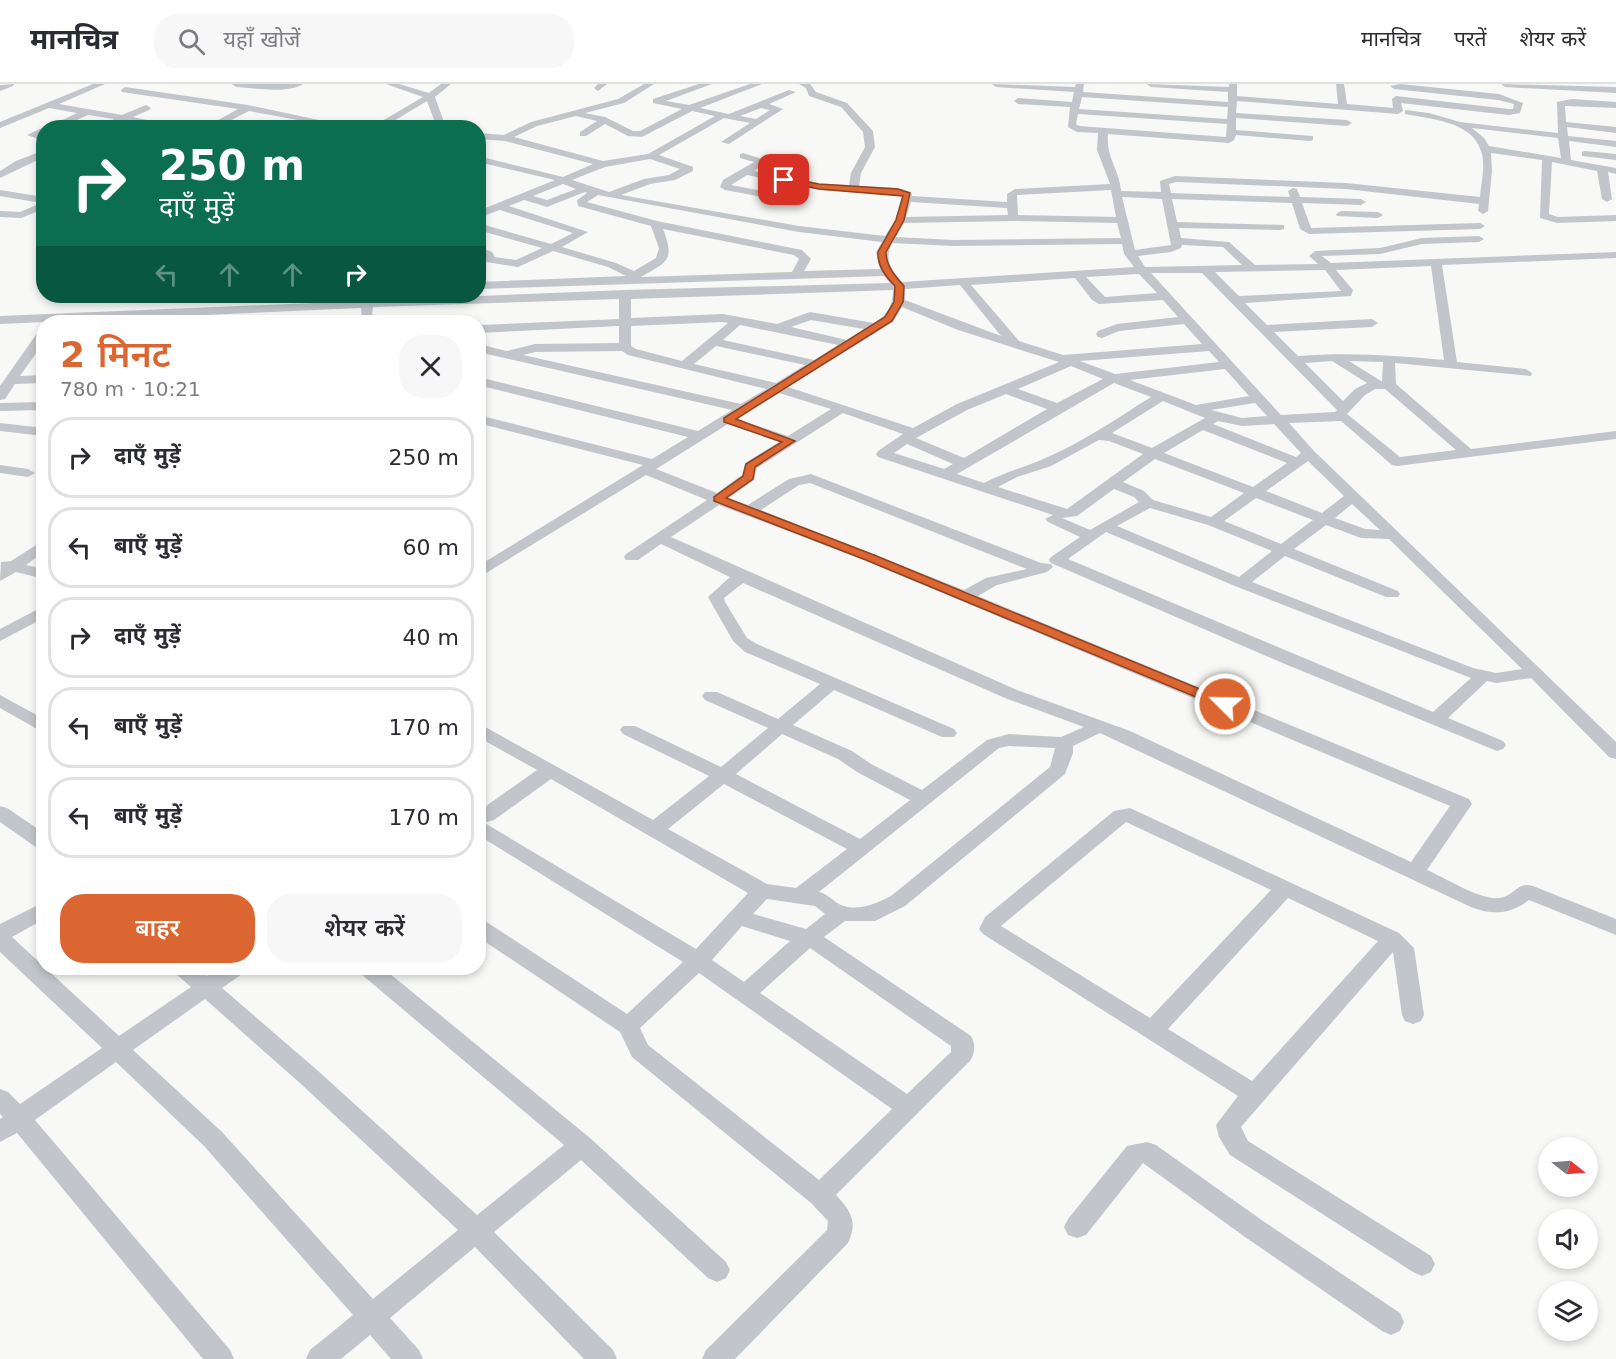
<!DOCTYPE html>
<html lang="hi">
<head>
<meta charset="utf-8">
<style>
	body { margin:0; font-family:"DejaVu Sans","Noto Sans Devanagari",sans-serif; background:#f7f7f7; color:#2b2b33; height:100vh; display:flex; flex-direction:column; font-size:22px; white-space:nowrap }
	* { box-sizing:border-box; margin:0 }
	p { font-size:20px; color:#7c7c81 }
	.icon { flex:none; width:33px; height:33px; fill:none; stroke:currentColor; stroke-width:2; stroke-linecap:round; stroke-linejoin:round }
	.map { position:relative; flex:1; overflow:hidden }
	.details { position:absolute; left:36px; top:231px; width:450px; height:660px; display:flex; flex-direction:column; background:#fff; border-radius:24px; box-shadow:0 3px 9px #0003 }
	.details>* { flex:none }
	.hud { position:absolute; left:36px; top:36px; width:450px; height:183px; border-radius:24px; box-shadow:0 3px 9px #0003; background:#0b6e4f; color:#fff; overflow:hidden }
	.needle { width:39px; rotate:107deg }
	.tools { position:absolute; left:1538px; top:1053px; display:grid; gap:12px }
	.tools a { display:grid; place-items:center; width:60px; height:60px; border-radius:50%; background:#fff; box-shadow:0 3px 9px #0003; font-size:30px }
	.pin { position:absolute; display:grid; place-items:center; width:51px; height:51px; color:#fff; margin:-26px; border-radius:12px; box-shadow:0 3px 9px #0006 }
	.me { position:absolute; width:66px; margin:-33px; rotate:293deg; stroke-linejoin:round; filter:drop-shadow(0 0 4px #0008) }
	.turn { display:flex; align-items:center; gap:21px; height:126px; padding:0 24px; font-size:27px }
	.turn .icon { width:78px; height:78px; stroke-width:2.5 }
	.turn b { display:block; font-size:42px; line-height:51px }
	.lanes { display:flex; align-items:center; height:57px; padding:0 24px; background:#0003; justify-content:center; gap:30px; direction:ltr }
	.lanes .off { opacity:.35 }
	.round { display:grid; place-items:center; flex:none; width:63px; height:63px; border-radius:24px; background:#f7f7f7 }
	.summary { display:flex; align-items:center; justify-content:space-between; height:102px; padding:0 24px }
	h1 { font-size:36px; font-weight:600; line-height:45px; color:#dc6632 }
	.primary-button { display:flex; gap:12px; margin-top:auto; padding:12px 24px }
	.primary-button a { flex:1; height:69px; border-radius:24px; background:#dc6632; color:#fff; font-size:24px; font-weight:600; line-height:69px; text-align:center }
	.primary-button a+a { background:#f7f7f7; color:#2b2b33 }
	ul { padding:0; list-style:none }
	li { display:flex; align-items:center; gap:18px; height:81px; margin:0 12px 9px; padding:0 12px; border:3px solid #e1e1e2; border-radius:24px }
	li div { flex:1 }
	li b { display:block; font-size:22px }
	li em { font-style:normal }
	header { display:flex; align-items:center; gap:36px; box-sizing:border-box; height:84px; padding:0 30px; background:#fff; border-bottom:2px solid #e1e1e2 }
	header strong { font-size:28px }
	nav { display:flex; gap:33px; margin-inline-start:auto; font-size:21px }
	.search { width:420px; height:54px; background:#f7f7f7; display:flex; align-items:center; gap:15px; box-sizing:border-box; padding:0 21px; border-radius:24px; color:#7c7c81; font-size:22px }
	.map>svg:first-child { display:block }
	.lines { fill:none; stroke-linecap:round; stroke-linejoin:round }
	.minor { fill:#c2c5c9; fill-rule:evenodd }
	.route { fill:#dc6632; stroke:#8f4220; stroke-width:1.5 }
</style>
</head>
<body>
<header>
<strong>मानचित्र</strong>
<div class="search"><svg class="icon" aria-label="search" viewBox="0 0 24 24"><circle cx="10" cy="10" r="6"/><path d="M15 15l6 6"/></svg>यहाँ खोजें</div>
<nav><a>मानचित्र</a><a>परतें</a><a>शेयर करें</a></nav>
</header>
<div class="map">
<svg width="1616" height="1275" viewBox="0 0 1616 1275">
	<rect width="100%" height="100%" fill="#f8f8f6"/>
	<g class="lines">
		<path class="minor" d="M14,0l-1,2 -13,5v-6z
			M93,0h12l-46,20 63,11 24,-10 5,3 -2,2 -16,7 50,11h-23l-36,-7 -13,7h-13l16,-9 -26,-4 -29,13h-13l31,-15 -28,-5 -49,20v-6z
			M232,0h71c-15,10 -49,4 -67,3z
			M386,0h13l30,9 12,-9h10l-16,13 11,31h-9l-10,-27 -45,27h-12l53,-31z
			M598,0h9l-9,7 -4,-3z
			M644,0h10l-30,19 -39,10 20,4 28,14h7l42,-22 -29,-6v-4l46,-15h13l-46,17 23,4 61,-21h12l-62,24 29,6 60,-24 7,2 -27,12 14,5 -54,35 -8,-2 29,-19 -26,-5 -65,37 34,12v4l-18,9 -25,4 -29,11 178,31 86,10 10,-16 7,-24 -83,-6 -72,-15 -16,10 58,11 5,3 -5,3 -64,-12 -5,-3 3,-7 31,-18 -14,-4v-4l3,-1 22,7 -3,5 -8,6 65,13 30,1 2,-12 14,-26 -2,-15 -22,-25 -32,-11 -3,-8 -7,-4h11l6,8 31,11 26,28 2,16 -14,26 -2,13 39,2 13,4 1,4 95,6v-8l8,-5 95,-5 -13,-34 1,-17 -21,-1 -9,-5 2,-20 -52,-3 -4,-3 4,-3 54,4 2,-10 -78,-5 -4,-3 83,3 1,-3h8l-1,8 145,10v-10l-77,-5 -4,-3 82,3v-3h8v12l101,8 -2,-20h8l3,20 46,4 -1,-9 4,-3 113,13h4l1,-5 -16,-4 -104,-11 -4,-3 10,-2 99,10 24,9 -3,10 -11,2 -108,-12 2,8 -5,3 -161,-13 -1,12 111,7 5,3 -5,3 -111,-8v12l77,6v4l-3,1 -74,-6 -2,5 -5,3 -121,-9c-2,25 11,34 13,57l40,1 -1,-11 15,-5 171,7 134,14c1,-14 6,-32 1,-46 -9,-30 -51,-32 -76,-37v-4l24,3 31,9 98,11 -1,-31 15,-3 44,3v6l-51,-2 1,16 50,5v6l-49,-6 1,9 48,5v6l-47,-6 2,19 45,8v6l-8,-2 4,27 -5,3 -5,-3 -5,-28 -45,-9 -3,52 9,3 58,-2v6l-59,2 -17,-5 2,-58 -51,-7 1,18 -4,40 -5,3 -5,-3 1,-7 -133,-15 -170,-7 -7,2 2,9 119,4 -2,-6 5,-3 4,1 3,8 61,2 5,3 -5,3 -59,-2 9,25 169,-5 5,3 -5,3 -171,5 -9,-5 -8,-26 -120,-4 5,23 107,3v4l-4,1 -101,-2 2,10 48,4 26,23 63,-1 -9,-8 6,-5 65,-3 42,-10 57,-2 5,3 -5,3 -57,2 -42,10 -58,2 9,7 285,-11v6l-174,7 15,97 69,7 6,4 -1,3 -136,-13 1,21 75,65 145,-18v8l-219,27 -5,-1 -51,-44 -52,2 25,28 302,291v17l-7,-2 -78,-79 -35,5 -9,-2 -39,37 55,23 3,4 -3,4 -6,2 -212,-87 -234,-101 -2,-3 2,-3 29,-20 -32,-15 -3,-3 8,-4 -175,-58 -2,-3 2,-3 25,-17 -60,-21 -86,55 -3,12 -25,18 19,7 41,-26 22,-5 230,89 10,1 2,3 -6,5 -50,13 -19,11 491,203 3,5 -45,66c19,8 52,30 72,28 15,-1 18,-17 34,-12l83,33v16l-87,-35c-18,14 -35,15 -56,8l-373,-175 -27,13v7l-8,21 -160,132 -30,15h-30l-21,16 147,99c5,8 4,17 -1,25l-134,134c15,16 22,27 12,48l-113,116h-33l4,-9 121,-120 1,-9 -17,-18 -179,-146 -12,-25 -142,-95v-19l7,3 142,93 56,-52 -205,-127v-16l218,130 52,-56 -197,-114 -57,41 -7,2 -9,-3v-15l8,2 51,-36 -59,-33v-14l175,97 56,-44 -86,-42 -3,-4 3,-4h12l86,41 47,-39 -63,-28 -3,-4 3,-4h12l61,27 42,-35 -75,-32 -12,-11 -25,-44 22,-20 -69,-33 -23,16h-12l-2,-3 2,-3 81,-54 -61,-25 -168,103v-12l165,-101 -165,-42v-8l174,44 36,-22 -210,-52v-8l220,54 34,-21 -254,-58v-8l29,7 28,-7 84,-1v-17l-141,7v-8l141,-6v-20l-246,8 -1,7 13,8h-15l-8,-3 -1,-11 -361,16v-8l625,-26 265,-7 -6,-7 -406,13v-7l148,-6 -18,-9 -55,-16 -35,16 -32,-5 -3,-6 -5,-2v-7l14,5 3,5 21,3 26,-12 -64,-18v-7l73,21 22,-11 -73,-23 -22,8v-7l77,-31 -77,-18v-6l85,21 30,-13 -88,-23 -27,-2v-6l26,2 27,-13 87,-23zM1082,13l146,10 -1,12 -148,-10zM761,24l9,2 -14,9 -16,-3zM692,27l23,5 -67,38 -45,7 -89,-24 23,-11 39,-10 21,5 -17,11v4h6l19,-12 23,12 14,1zM1078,30l149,10 -1,13 -147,-11 -3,-2zM1472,44l86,10 3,20 -72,-12 -5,-8zM650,75l30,10 -11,6 -25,4 -35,13 -37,-12 33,-13zM563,100l13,5 -29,11 -14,-4zM1111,106l5,27 -98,-2 -1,-20zM585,108l2,1 -10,7 1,6 73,20 8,22 -3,10 -22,13 -18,-8 -54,-16 26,-15 -79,-26 15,-6 23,7zM598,111l201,37 83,10 -6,10 4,17 -76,2 7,-12 -9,-9 -145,-29 -70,-19zM1122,113l40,2 9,46 -36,5zM911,118l96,6 1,7 -102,2zM1013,137l104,2 4,15 -167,2 -58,-3 8,-14zM663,145l131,26 5,4 -7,13 -151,5c27,-16 34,-16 22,-48zM892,159l62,3 168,-2 2,10 10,13 -232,15c-11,-12 -18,-23 -10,-39zM1182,161l41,2 19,18 -97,2 -7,-11 33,-4 10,-4zM1431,182l13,94c-49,-5 -97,-8 -146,-4l-24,-24 98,-5 6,-4 -6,-4 -105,6 -22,-22 106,-7 2,-6 -17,-20zM1325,186l16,21 -102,5 -24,-24zM1151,189h51l135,137 -2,2 -54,3zM1139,190l18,19 -52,4 -19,-20zM1075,194l17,22 7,4 64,-4 15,17 -61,7 -19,7 -2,3 2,3 4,1 17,-7 65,-7 18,20 -139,11 -44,-14 -48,-56zM960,201l41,51 -96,-36v-11zM893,206c0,16 -6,25 -19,33l-64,-11 -33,12 -54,-10 -92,4v-19zM902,223l56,23 101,32 -102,42 -44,24 -125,-41 105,-65zM811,236l53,9 -17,11 -56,-13zM723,238l5,1 -46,38 -46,-12 -5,-3v-20zM740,241l98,20 -24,15 -91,-20zM716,262l89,19 -29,18 -82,-19zM622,267l6,4 138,34 -25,15 -218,-49 12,-3zM1209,267l10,11 -104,12 -35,-13zM1332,277l35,22 -12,6 -12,12 -38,-38zM1349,277l34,1 -1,19h-1zM1071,282l32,13 -46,24 -39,-14zM1225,285l24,27 -53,9 -66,-25zM1114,299l37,14c-35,22 -71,47 -110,63 -19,8 -38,13 -57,23l-27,-9zM1375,305h10l71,61 -56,7 -53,-43 18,-19zM779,309l52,16 -43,27 -51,-17zM1006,310l41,15 -83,49 -48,-20 51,-28zM1163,317l42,17 -53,30 -40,-15zM1255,319l12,13 -25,2 -31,-8zM1218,337l24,5 32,-2 27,29 -5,4 -83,-33zM728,340l51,18 -34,21 -3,12 -25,18 -61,-24zM1203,346l84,33 -34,24 -89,-34zM1099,356l10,1 34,13 -76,55 -69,-22 19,-10 34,-11zM907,360l46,20 -9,5 -50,-16zM1155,375l89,34 -33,24 -58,-17 -9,-9 -21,-9zM1308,377l36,35 -22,17 -56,-22zM810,399l217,86 -41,9 -22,12 -203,-80 38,-25zM1114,405l20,8 5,5 -49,28 -28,-12 15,-2zM1256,414l57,22 -32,24 -57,-23zM1352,420l28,26 -15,-1 -30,-11zM719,421l145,55 586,246 -39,56 -281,-131 -113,-41 -346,-153zM1150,424l58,17 64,26 -33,26 -122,-51zM1326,441l35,13 28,1 133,130 -26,4 -23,-5 -221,-86 33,-26 101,41h12l2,-3 -2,-3 -104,-42zM1106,448l129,54 236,92 -38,34 -365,-153zM743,499l262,115 79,29 -23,10 -52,-3 -22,6 -65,50 -51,-26 -19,-13 -59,-26 41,-35 108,47h12l3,-4 -3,-4 -197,-85 -10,-6 -22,-36 -1,-4zM782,650l56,25 19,13 53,28 -50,39 -124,-65zM1009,662l46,2 -5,19 -159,129c-13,7 -31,15 -47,10 -9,-2 -15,-12 -25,-14l180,-144zM724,700l123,65 -51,39 -29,-4 -99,-55zM767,815l48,7 10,8 -19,15 -53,-15zM742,842l48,15 -46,41 -32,-22zM810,864l141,98v6l-44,42 -147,-101zM699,889l193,136 -73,71 -171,-135 -8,-17z
			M1501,0l115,3v6l-111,-6z
			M125,3l123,18 71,15 -5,3 -65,-12 -33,17h-12l34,-19 -116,-17 -1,-2z
			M44,43l-3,7 3,1v6l-17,-6z
			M44,66v7l-44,21v-7l16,-10z
			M1585,67l31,3v6l-34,-4v-4z
			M0,106l44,7v12l-23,9 -21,-1v-6l20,1 21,-9 -41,-7z
			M1341,127l37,1 5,3 -5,3 -41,-2 -1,-2z
			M44,244v14l-24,34 24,-1v8l-29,1 -10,15 -5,1v-14l40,-57z
			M44,318v8l-44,1v-8z
			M0,339l44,5v8l-44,-5z
			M0,381l28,4 7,4 -7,4 -28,-4z
			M44,456v12l-18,13 18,4v10l-28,-7 -16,9 1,-19 10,-1z
			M44,522v12l-44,23v-12z
			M0,611l44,24v14l-44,-25z
			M0,722l7,2 37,25v17l-7,-2 -37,-26z
			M1130,724l269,125 15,15 10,67 -3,6 -8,3 -8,-3 -3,-6 -9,-63 -152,175 7,14 183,115 4,8 -4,8 -9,4 -9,-4 -183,-117 -11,-18 -3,-12 22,-29 -255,-162 -4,-5 6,-12 129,-106zM1126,738l145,68 -121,128 -149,-92zM1288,814l90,43 -126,140 -84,-52z
			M44,818v17l-32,18 107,99 72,-49 -15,-13 -3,-6h25l9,8 12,-8h26l-3,6 -20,14 95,82 160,145 87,-70 -203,-171 -3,-6h25l207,170 136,124 4,8 -4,8 -9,4 -9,-4 -127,-118 -87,72 119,118 4,9h-33l-109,-112 -85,71 29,32 4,9h-32l-21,-24 -29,24h-35l4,-9 43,-35 -149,-169 -88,-84 -81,58 195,230 4,9h-31l-186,-226 -17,9v-23l3,-2 -3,-3v-25l8,3 12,12 82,-56 -102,-96v-28zM205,915l96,85 157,146 -85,69 -151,-167 -89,-82z
			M1147,1058l9,3 107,76 137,92 4,9 -4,9 -9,4 -9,-4 -137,-94 -102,-74 -57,72 -9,3 -9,-3 -4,-8 4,-8 59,-73z"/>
	</g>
	<path class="route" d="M784,93l35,7 79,5 12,4 -6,27 -18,32c0,14 9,24 18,34l-1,16 -11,19 -156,98 59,22 -40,26 -2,12 -27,19 148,57 355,146 2,3 -2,3h-9l-354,-147 -152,-59v-4l29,-21 3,-12 36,-22 -58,-20v-4l161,-101 9,-15 1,-16c-9,-9 -18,-20 -17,-34l18,-32 7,-24 -84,-7 -37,-8v-3z"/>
</svg>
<div class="tools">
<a><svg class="needle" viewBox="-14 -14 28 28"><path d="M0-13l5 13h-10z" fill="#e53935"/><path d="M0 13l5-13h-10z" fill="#7c7c81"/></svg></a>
<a><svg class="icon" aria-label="sound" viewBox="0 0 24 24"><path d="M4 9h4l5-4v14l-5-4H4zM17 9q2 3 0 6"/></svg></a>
<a><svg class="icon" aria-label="layers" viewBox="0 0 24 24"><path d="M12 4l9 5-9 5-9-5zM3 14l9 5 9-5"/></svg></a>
</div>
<div class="pin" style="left:784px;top:96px;background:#d93025"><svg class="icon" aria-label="arrive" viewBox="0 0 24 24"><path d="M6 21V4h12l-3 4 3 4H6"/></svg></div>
<svg class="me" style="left:1225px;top:620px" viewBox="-20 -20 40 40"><circle r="17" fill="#dc6632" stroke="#fff" stroke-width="3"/><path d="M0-11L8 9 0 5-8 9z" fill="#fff"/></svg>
<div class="hud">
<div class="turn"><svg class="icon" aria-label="right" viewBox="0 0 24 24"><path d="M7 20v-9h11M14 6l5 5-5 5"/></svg><div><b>250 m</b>दाएँ मुड़ें</div></div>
<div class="lanes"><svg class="icon off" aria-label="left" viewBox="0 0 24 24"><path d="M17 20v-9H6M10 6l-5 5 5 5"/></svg><svg class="icon off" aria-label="ahead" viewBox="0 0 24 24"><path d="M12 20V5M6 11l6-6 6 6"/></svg><svg class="icon off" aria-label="ahead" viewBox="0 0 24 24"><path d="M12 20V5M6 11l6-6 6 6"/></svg><svg class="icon" aria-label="right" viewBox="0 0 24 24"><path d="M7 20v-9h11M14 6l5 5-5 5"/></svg></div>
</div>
<section class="details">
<div class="summary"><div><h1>2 मिनट</h1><p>780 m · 10:21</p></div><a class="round"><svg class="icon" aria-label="close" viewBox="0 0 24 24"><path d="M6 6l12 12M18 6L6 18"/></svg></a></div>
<ul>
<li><svg class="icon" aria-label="right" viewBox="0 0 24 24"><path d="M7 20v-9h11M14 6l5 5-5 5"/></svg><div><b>दाएँ मुड़ें</b></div><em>250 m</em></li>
<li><svg class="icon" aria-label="left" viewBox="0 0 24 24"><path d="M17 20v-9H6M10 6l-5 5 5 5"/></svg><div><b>बाएँ मुड़ें</b></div><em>60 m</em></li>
<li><svg class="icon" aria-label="right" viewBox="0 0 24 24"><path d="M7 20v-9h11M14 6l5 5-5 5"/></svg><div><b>दाएँ मुड़ें</b></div><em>40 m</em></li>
<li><svg class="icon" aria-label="left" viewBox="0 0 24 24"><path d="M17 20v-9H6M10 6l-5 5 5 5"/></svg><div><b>बाएँ मुड़ें</b></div><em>170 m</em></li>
<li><svg class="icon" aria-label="left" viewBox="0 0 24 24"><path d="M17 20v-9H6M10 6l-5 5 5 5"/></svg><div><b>बाएँ मुड़ें</b></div><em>170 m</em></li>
</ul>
<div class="primary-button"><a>बाहर</a><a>शेयर करें</a></div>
</section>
</div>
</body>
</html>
